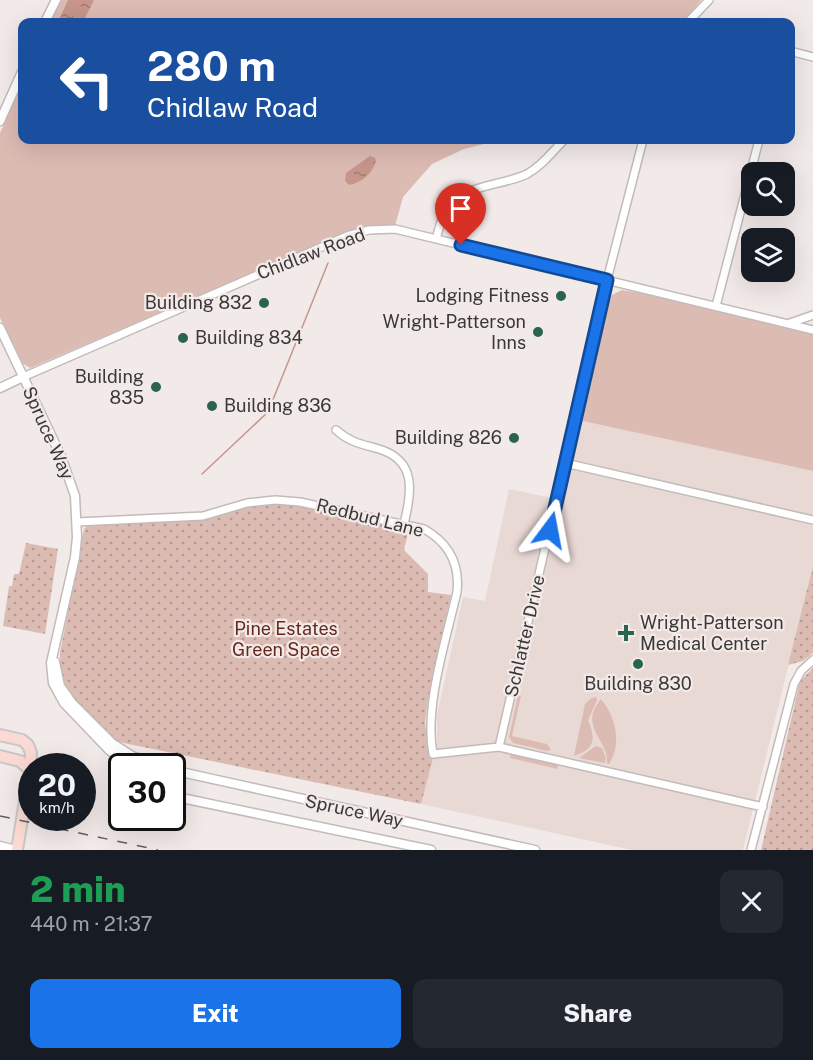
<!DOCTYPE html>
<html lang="en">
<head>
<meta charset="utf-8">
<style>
	body { margin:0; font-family:"Public Sans",sans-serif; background:#242831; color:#f1f3f6; height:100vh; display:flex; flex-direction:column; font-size:22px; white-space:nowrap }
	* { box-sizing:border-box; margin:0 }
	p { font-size:20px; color:#9ea1a6 }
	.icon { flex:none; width:33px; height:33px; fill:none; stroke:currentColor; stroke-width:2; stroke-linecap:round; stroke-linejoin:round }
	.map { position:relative; height:850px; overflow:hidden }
	.side { display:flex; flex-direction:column; background:#171b24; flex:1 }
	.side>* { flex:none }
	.hud { position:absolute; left:18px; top:18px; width:777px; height:126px; border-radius:12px; box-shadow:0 6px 24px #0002; background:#1a4fa0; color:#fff; overflow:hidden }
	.fabs { position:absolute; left:741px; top:162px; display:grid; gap:12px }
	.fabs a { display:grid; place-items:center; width:54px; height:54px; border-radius:12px; background:#171b24; box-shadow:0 6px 24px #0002; font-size:30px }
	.speed { position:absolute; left:18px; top:753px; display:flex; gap:12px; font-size:30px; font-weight:700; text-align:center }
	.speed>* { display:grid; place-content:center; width:78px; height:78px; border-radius:50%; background:#171b24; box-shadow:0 6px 24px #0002; line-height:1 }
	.speed small { font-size:15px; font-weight:400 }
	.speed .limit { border:3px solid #111; border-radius:9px; background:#fff; color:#111 }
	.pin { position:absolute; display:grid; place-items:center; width:51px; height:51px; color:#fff; margin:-62px -26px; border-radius:50% 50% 50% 0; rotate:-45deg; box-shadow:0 0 6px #0007 }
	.pin .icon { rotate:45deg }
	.me { position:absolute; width:66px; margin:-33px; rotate:13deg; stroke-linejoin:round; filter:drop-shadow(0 0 4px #0008) }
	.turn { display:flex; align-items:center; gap:21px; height:126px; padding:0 30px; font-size:27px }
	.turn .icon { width:78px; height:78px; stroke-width:2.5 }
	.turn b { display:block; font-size:42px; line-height:51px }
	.round { display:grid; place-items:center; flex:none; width:63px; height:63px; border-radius:12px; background:#242831 }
	.overview { display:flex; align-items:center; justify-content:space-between; height:102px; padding:0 30px }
	h1 { font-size:36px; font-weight:800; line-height:45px; color:#1e9e55 }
	.button { display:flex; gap:12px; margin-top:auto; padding:12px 30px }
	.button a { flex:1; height:69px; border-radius:12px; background:#1a73e8; color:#fff; font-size:24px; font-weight:800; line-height:69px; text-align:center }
	.button a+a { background:#242831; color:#f1f3f6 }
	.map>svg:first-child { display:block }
	.built { fill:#e9d9d5 }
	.green { fill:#dcbbb3 }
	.park { fill:url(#park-dots) }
	.water { fill:url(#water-ripples) }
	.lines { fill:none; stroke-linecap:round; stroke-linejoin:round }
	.stream { stroke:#c79589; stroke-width:1.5 }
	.minor-casing { stroke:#c2bbb9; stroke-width:10 }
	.tertiary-casing { stroke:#c2bbb9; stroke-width:11 }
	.primary-casing { stroke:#c8c7c7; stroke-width:14 }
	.minor { stroke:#fff; stroke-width:7 }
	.tertiary { stroke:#fff; stroke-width:8 }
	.primary { stroke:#fbdad3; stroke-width:10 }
	.rail { stroke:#635f5e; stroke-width:1.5; stroke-dasharray:10 10; stroke-linecap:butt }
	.route-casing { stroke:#114b97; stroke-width:15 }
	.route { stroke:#1a73e8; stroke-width:10 }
	.poi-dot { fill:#2a644d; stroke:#f2eae8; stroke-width:2 }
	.labels { text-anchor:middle; stroke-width:4.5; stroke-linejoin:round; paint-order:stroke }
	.street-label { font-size:18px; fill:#3b3837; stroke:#f2eae8 }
	.poi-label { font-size:18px; fill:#3b3837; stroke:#f2eae8; text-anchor:end }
	.park-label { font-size:18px; fill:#68291d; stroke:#f2eae8 }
</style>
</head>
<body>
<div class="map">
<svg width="813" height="850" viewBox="0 0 813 850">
	<defs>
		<pattern id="park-dots" width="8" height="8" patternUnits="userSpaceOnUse" patternTransform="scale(1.5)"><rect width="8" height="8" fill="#dcbbb3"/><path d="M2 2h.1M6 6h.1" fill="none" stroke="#b49992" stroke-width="1.8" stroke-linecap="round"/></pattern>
		<pattern id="water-ripples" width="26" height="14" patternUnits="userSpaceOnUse" patternTransform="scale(1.5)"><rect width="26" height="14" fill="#c79589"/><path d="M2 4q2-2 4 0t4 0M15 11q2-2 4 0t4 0" fill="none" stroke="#a37b71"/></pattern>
	</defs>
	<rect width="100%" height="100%" fill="#f2eae8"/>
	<path class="built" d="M578,420l235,51v95l-70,284h-111l-211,-46 16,-59v-30l26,-118 22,4 24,-112 52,11z"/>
	<path class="green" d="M60,0h641l-18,22h-633z
		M22,83v57h474l-4,2 -28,7 -32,15 -29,33 -8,29 -28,1 -25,8 -312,133 -8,-5 -22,-45v-185z
		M622,290l24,4 167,40v137l-235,-51 24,-100 10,-25z
		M518,695l3,1 -9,40 35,8 4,6 -4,1 -34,-8 -4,-6z
		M596,697l1,3 -9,20c8,19 7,29 -14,36l11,-52 5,-5z
		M601,699c15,18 21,45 8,65h-2c3,-24 -30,-37 -6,-65z
		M596,746l6,2 4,10 -1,5 -26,-5z
		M511,754l46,10 1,5 -48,-11z"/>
	<path class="park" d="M265,504c48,-1 97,15 144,25l-5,21 24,24v18l23,3 -23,104 -3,24 4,27 4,9 -12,45 -307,-63 -44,-46 -10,-23v-19l24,-124 4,-4 114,-5 41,-12z
		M26,543l32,6 -13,85 -42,-8 6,-40h3l2,-12h5z
		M813,566v87l-10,8 -15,4z
		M813,668v182h-52l39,-169z"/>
	<path class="water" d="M68,0h26l-11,22h-25z
		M370,156l5,2 1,3c-4,13 -13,21 -27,24l-4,-4 1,-8z"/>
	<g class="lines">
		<path class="stream" d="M202,474l66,-62 60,-149"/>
		<g class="minor-casing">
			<path id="minor" d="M688,22l21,-22
				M790,51l23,6
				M436,239c3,-10 5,-21 11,-30 17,-25 55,-23 80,-35 15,-8 25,-22 37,-34
				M716,306l43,-166
				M790,323l23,-8
				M23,377l324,-141 22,-6 26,-1 418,101
				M336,430c15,13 25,14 43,19 39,12 32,44 25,75
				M565,463l248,57
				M77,522l126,-6 44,-13 28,-3 25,2 124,27c25,14 36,35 33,63 -11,48 -33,115 -24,162l66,-7 264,60
				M499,747l108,-467 36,-140
				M751,850l43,-166 7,-13 12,-11"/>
		</g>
		<g class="tertiary-casing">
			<path id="tertiary" d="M45,22l11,-22
				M0,121l22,-49
				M0,328l61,128 14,40 2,41 -2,20 -24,106 2,20 11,20 45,47 20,16
				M0,388l23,-11
				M55,662l5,24 12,17 41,41 19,12 29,10
				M172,770l363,80
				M172,796l259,54
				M0,846l16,4"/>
		</g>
		<g class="primary-casing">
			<path id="primary" d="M0,735l22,5 6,5 3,8 -1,17 -13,80
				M0,756l20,5 10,9"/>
		</g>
		<use href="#minor" class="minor"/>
		<use href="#tertiary" class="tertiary"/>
		<use href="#primary" class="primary"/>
		<path class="rail" d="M0,816l158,34"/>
	</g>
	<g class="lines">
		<g class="route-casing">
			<path id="route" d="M461,245l146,35 -57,250"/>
		</g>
		<use href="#route" class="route"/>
	</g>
	<g class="poi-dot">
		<circle cx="561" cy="296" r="6"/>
		<circle cx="264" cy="303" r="6"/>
		<circle cx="538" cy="332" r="6"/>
		<circle cx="183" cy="338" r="6"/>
		<circle cx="156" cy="387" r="6"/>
		<circle cx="212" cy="406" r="6"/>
		<circle cx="514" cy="438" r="6"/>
		<path d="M623 624h6v6h6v6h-6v6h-6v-6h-6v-6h6z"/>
		<circle cx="638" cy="664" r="6"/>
	</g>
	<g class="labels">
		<g class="street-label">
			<text transform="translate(311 254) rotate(-21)" y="6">Chidlaw Road</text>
			<text transform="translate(48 433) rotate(66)" y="6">Spruce Way</text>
			<text transform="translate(370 518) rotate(14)" y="6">Redbud Lane</text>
			<text transform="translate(525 636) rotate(-77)" y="6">Schlatter Drive</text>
			<text transform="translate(354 811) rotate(12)" y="6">Spruce Way</text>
		</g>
		<g class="poi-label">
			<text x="549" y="302">Lodging Fitness</text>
			<text x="252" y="309">Building 832</text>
			<text x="526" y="328">Wright-Patterson<tspan x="526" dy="21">Inns</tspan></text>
			<text x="195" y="344" text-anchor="start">Building 834</text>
			<text x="144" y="383">Building<tspan x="144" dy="21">835</tspan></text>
			<text x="224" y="412" text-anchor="start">Building 836</text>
			<text x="502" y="444">Building 826</text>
			<text x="640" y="629" text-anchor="start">Wright-Patterson<tspan x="640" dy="21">Medical Center</tspan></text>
			<text x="638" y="690" text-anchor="middle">Building 830</text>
		</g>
		<g class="park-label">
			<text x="286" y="635">Pine Estates<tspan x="286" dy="21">Green Space</tspan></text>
		</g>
	</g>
</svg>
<div class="fabs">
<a><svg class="icon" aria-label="search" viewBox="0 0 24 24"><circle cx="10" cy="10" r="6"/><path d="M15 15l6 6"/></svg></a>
<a><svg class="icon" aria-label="layers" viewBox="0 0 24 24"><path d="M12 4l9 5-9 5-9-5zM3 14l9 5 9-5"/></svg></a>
</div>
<div class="speed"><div>20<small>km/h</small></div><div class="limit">30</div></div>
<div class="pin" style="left:461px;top:245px;background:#d93025"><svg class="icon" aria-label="arrive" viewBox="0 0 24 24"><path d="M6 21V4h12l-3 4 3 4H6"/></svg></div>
<svg class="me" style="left:550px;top:530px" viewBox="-20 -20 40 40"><path d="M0-17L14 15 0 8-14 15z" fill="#1a73e8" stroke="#fff" stroke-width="4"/></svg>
<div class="hud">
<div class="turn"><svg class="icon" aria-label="left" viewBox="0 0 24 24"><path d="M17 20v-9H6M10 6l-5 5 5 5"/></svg><div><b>280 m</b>Chidlaw Road</div></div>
</div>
</div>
<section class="side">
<div class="overview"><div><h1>2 min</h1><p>440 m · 21:37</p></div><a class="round"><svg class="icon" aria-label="close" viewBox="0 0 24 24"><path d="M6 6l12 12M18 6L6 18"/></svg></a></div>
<div class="button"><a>Exit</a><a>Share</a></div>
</section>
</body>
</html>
